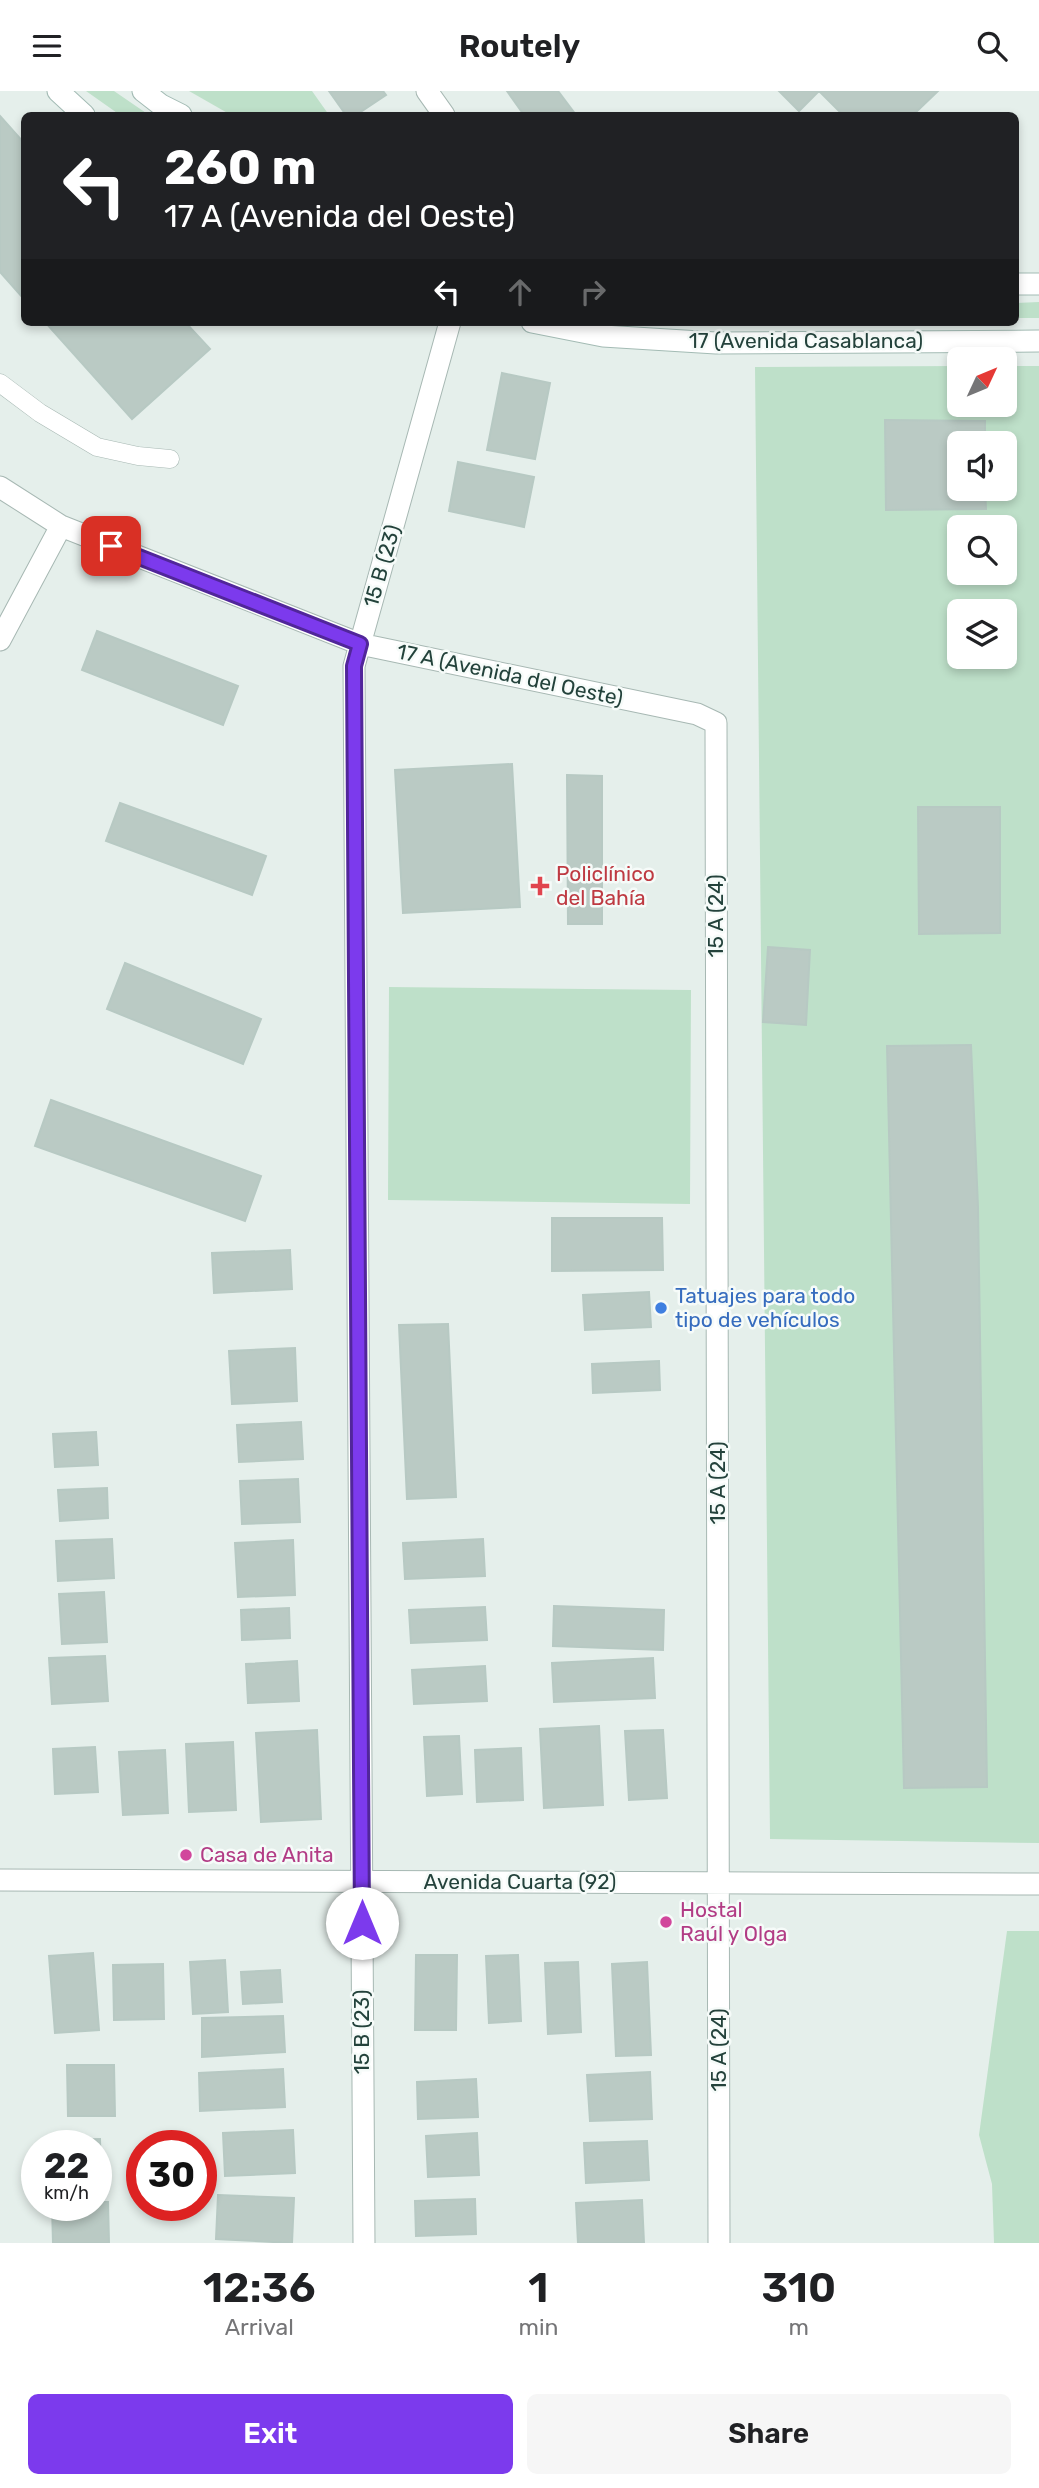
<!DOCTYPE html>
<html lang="en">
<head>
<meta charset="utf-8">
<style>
	body { margin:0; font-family:Rubik,sans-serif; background:#f6f6f6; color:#202124; height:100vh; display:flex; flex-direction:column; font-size:26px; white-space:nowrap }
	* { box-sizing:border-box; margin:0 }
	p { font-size:23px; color:#757577 }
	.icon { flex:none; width:38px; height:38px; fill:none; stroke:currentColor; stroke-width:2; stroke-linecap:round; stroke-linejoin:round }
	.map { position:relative; height:2152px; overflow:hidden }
	.side { display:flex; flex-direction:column; background:#fff; flex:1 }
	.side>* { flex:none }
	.hud { position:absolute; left:21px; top:21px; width:998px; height:214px; border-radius:10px; box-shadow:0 4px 10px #0003; background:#202124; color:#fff; overflow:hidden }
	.needle { width:46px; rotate:46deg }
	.tools { position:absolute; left:947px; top:256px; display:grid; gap:14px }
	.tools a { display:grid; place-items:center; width:70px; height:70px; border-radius:10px; background:#fff; box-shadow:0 4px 10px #0003; font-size:35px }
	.speed { position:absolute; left:21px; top:2039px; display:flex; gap:14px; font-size:35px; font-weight:700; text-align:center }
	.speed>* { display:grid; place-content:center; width:91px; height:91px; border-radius:50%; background:#fff; box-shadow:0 4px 10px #0003; line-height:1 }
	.speed small { font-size:18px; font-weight:400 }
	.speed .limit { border:10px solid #d22; background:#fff; color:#111 }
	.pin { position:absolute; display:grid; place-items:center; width:60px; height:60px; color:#fff; margin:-30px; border-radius:14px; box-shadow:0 4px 10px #0006 }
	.me { position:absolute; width:77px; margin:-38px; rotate:0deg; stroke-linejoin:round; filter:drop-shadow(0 0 5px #0008) }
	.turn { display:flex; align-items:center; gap:24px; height:147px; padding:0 28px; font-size:32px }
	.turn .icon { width:91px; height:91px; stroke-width:2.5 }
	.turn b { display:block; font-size:49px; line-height:60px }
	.lanes { display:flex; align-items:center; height:66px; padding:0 28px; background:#0003; justify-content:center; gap:35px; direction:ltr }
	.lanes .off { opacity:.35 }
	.eta { display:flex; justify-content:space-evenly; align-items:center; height:119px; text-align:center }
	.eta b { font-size:42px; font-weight:600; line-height:49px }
	.cta { display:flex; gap:14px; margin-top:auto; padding:14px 28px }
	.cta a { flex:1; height:80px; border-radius:10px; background:#7c3aed; color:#fff; font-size:28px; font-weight:600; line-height:80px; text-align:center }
	.cta a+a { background:#f6f6f6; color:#202124 }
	header { display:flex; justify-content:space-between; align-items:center; height:91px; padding:0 28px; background:#fff; font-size:32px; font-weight:600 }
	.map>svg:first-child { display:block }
	.green { fill:#bee0c9; fill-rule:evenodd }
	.building { fill:#bacac4; stroke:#b7c9c3; stroke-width:2 }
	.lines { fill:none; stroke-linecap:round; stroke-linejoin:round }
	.service-casing { stroke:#a7b8b3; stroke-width:19 }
	.minor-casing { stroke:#a7b8b3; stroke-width:23 }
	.secondary-casing { stroke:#a3bbb4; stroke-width:23 }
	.service { stroke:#fff; stroke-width:18 }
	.minor { stroke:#fff; stroke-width:21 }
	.secondary { stroke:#fff; stroke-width:21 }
	.route-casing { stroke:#51269a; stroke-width:18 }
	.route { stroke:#7c3aed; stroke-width:12 }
	.health-dot { fill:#e0444e; stroke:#f6fbf9; stroke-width:2.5 }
	.shop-dot { fill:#3f7fe0; stroke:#f6fbf9; stroke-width:2.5 }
	.hotel-dot { fill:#d1479c; stroke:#f6fbf9; stroke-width:2.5 }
	.labels { text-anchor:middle; stroke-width:5; stroke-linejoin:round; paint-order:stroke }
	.street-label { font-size:21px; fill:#23423b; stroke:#f6fbf9 }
	.health-label { font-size:21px; fill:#be3a42; stroke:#f6fbf9; text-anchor:start }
	.shop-label { font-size:21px; fill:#366cbe; stroke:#f6fbf9; text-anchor:start }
	.hotel-label { font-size:21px; fill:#b23c85; stroke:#f6fbf9; text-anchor:start }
</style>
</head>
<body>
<header><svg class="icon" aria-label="menu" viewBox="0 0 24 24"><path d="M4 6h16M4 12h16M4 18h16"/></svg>Routely<svg class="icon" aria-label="search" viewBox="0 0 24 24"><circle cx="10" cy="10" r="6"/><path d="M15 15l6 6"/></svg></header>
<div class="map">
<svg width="1039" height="2152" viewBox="0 0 1039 2152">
	<rect width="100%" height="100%" fill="#e5efeb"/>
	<path class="green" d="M86,0h28l35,24h-29z
		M189,0h123l17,24h-98z
		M1039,211v16h-24v-15z
		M959,275v38h45l1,-38h34v1477l-269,-4 -15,-1472zM959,352h45v45h-45zM959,436h45v45h-45zM959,520h45v45h-45z
		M389,896l302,3 -1,214 -302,-4z
		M1007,1840h32v312h-45l-2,-59 -13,-49z"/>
	<path class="building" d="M329,0h54l3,4 -30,20h-10z
		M507,0h51l18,24h-52z
		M779,0h40l-20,20z
		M819,0h119l-25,24h-70z
		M0,25l24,27v156l-24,-27z
		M45,231h140l25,27 -78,70z
		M502,282l48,10 -15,76 -48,-9z
		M885,329l100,1v22h-26v45h26l1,21 -100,1z
		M458,371l76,15 -10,50 -75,-16z
		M97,540l141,55 -15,39 -141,-55z
		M512,673l8,143 -117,6 -8,-143z
		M567,684l35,1v148h-34z
		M120,712l146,53 -14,39 -146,-54z
		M918,716h82v126l-81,1z
		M768,856l42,3 -4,75 -43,-3z
		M125,872l136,56 -18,45 -136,-55z
		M971,954l7,162 9,580 -83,1 -17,-742z
		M51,1009l210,76 -16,45 -210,-75z
		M552,1127h110l1,52 -111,1z
		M290,1159l2,39 -78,4 -2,-40z
		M649,1201l2,35 -66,3 -2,-35z
		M448,1233l8,173 -49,2 -8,-174z
		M295,1257l2,53 -65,3 -3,-53z
		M659,1270l1,29 -67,3 -1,-29z
		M301,1331l2,37 -64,3 -2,-37z
		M96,1341l2,33 -43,2 -2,-33z
		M298,1388l2,43 -58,2 -2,-43z
		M107,1397l1,30 -48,3 -2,-31z
		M112,1448l2,39 -56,3 -2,-40z
		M483,1448l2,37 -80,3 -2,-36z
		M293,1449l2,55 -57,2 -3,-54z
		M104,1501l3,50 -45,2 -3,-50z
		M554,1515l110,4 -1,40 -110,-4z
		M485,1516l2,33 -76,3 -2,-33z
		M289,1517l1,30 -48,2 -1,-30z
		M105,1565l3,45 -56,3 -3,-46z
		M653,1567l2,40 -101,4 -2,-39z
		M297,1570l2,40 -51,2 -2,-39z
		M485,1575l2,35 -73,3 -2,-34z
		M599,1635l4,79 -59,3 -4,-79z
		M317,1639l4,89 -60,3 -5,-89z
		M663,1639l4,68 -38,2 -4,-69z
		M459,1645l3,58 -35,2 -3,-59z
		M233,1651l3,68 -47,2 -3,-68z
		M95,1656l3,45 -43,2 -2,-45z
		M521,1657l2,52 -46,2 -2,-52z
		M165,1659l3,63 -45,2 -4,-63z
		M93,1862l6,77 -44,3 -6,-77z
		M416,1864h41l-1,75h-41z
		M518,1864l3,66 -32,2 -3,-67z
		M225,1869l3,52 -35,2 -3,-52z
		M578,1871l3,70 -33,2 -3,-71z
		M647,1871l4,93 -35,1 -4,-92z
		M163,1873l1,55 -50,1 -1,-55z
		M280,1879l2,32 -39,2 -2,-32z
		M283,1925l2,36 -83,5v-39z
		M67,1974h47l1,51h-47z
		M283,1978l2,38 -85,4 -1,-38z
		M650,1981l2,47 -62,2 -3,-46z
		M476,1988l2,38 -60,2 -1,-37z
		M293,2039l2,43 -70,3 -2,-43z
		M477,2042l2,42 -51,2 -2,-41z
		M100,2048l1,38h-5v-32h-41v-5z
		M647,2050l2,39 -63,3 -2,-40z
		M218,2104l76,3 -2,45 -76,-4z
		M475,2108l1,35 -60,2 -1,-35z
		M642,2109l2,43h-66l-2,-40z
		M96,2111h12l1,41h-56l-1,-38h44z"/>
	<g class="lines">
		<g class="service-casing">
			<path id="service" d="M0,292l40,30 57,34 41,9 32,3"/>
		</g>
		<g class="minor-casing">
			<path id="minor" d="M427,0l17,24
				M0,396l61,39 299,118 337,70 19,9 3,1520
				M0,549l61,-114
				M0,1789l1039,4
				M364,2152l-10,-1577 96,-344"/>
		</g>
		<g class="secondary-casing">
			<path id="secondary" d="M58,0l26,24
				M143,0l18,14 20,10
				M1015,193h24
				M532,231l71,14 113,7 323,-2"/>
		</g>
		<use href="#service" class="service"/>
		<use href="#minor" class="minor"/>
		<use href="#secondary" class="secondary"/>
	</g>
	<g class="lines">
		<g class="route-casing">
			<path id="route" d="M111,455l249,98 -6,22 8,1257"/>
		</g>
		<use href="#route" class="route"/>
	</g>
	<path class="health-dot" d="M536.5 784.5h7v7h7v7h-7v7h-7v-7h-7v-7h7z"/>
	<circle class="shop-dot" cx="661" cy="1217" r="7"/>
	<g class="hotel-dot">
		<circle cx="186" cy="1764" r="7"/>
		<circle cx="666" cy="1831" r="7"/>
	</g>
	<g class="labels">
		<g class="street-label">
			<text x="806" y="257">17 (Avenida Casablanca)</text>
			<text transform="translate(382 475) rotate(-74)" y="7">15 B (23)</text>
			<text transform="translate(510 584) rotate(12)" y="7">17 A (Avenida del Oeste)</text>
			<text transform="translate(716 825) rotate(-90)" y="7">15 A (24)</text>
			<text transform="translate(718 1392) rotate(-90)" y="7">15 A (24)</text>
			<text x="520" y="1798">Avenida Cuarta (92)</text>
			<text transform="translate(362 1941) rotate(-90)" y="7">15 B (23)</text>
			<text transform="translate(719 1959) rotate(-90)" y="7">15 A (24)</text>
		</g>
		<g class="health-label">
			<text x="556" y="790">Policlínico<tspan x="556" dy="24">del Bahía</tspan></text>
		</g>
		<g class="shop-label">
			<text x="675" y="1212">Tatuajes para todo<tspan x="675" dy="24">tipo de vehículos</tspan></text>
		</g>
		<g class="hotel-label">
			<text x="200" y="1771">Casa de Anita</text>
			<text x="680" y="1826">Hostal<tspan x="680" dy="24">Raúl y Olga</tspan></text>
		</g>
	</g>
</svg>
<div class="tools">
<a><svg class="needle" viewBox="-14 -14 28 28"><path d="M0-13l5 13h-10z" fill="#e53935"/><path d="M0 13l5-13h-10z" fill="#757577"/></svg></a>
<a><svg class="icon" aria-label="sound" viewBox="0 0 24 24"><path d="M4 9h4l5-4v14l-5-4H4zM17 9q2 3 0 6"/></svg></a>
<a><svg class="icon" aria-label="search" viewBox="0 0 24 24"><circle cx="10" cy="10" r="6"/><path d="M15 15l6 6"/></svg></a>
<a><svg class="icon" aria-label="layers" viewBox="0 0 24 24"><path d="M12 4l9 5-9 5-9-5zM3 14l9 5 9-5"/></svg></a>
</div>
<div class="speed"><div>22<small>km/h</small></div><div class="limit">30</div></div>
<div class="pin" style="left:111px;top:455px;background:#d93025"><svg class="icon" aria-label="arrive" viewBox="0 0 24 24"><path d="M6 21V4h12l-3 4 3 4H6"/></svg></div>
<svg class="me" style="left:362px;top:1832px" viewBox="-20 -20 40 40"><circle r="19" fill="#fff"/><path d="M0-13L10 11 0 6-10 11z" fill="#7c3aed"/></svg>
<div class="hud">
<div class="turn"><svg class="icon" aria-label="left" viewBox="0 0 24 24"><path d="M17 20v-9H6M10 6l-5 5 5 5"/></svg><div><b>260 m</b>17 A (Avenida del Oeste)</div></div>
<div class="lanes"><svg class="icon" aria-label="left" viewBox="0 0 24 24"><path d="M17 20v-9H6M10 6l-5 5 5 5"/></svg><svg class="icon off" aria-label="ahead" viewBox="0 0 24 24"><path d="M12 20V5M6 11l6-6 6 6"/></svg><svg class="icon off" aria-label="right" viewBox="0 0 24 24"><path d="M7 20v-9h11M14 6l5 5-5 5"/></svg></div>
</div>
</div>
<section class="side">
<div class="eta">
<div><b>12:36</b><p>Arrival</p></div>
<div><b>1</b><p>min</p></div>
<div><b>310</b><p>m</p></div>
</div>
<div class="cta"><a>Exit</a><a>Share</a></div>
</section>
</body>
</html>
